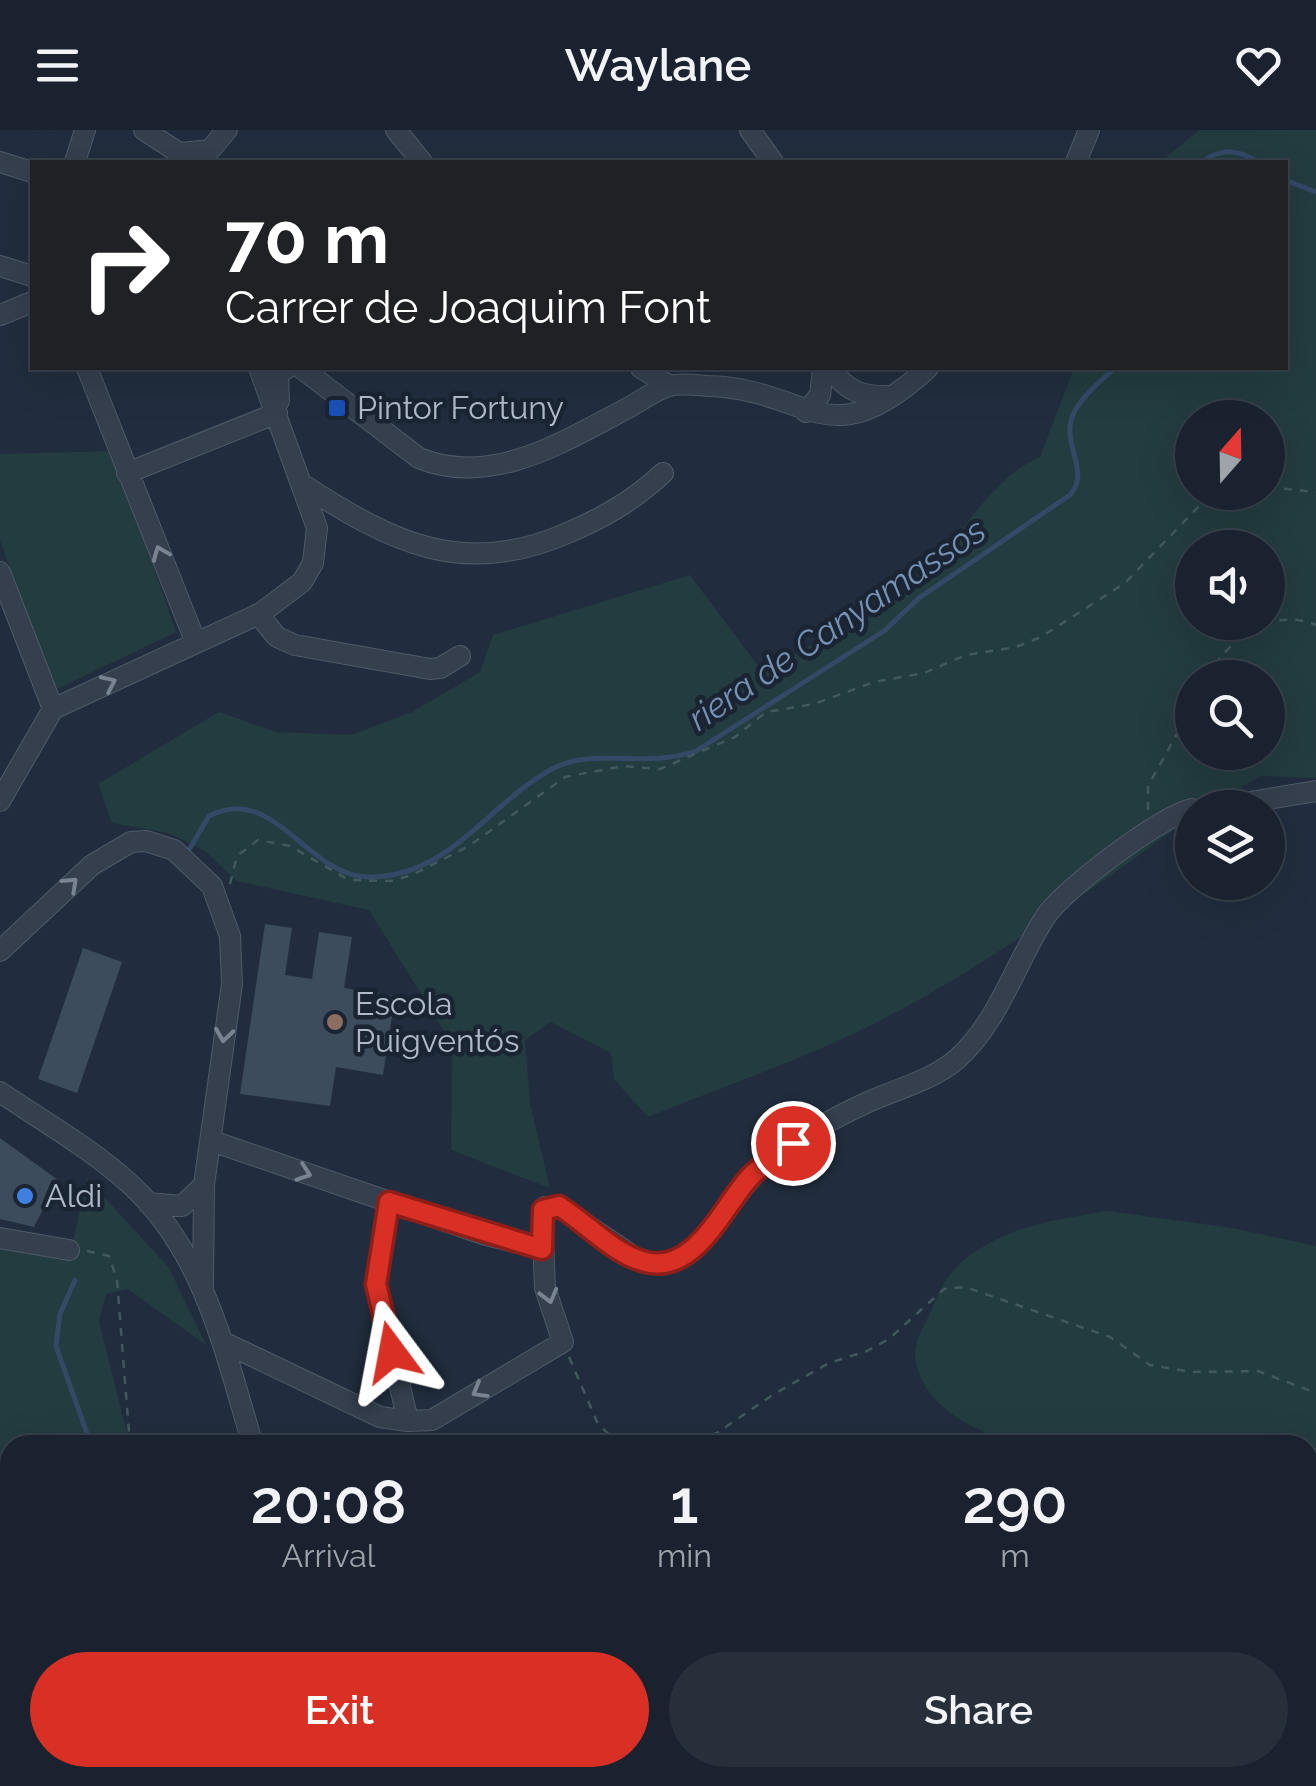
<!DOCTYPE html>
<html lang="en">
<head>
<meta charset="utf-8">
<style>
	body { margin:0; font-family:Raleway,sans-serif; background:#262f3a; color:#f1f3f6; height:100vh; display:flex; flex-direction:column; font-size:38px; white-space:nowrap }
	* { box-sizing:border-box; margin:0 }
	p { font-size:32px; color:#9fa4aa }
	.icon { flex:none; width:55px; height:55px; fill:none; stroke:currentColor; stroke-width:2; stroke-linecap:round; stroke-linejoin:round }
	.map { position:relative; flex:1; overflow:hidden }
	.side { position:absolute; left:0px; top:1305px; width:1318px; height:352px; display:flex; flex-direction:column; background:#19222e; border-radius:30px 30px 0 0; box-shadow:0 10px 40px #0002,0 0 0 2px #373f4a }
	.side>* { flex:none }
	.guide { position:absolute; left:30px; top:30px; width:1258px; height:210px; border-radius:0px; box-shadow:0 10px 40px #0002,0 0 0 2px #373f4a; background:#202124; color:#fff; overflow:hidden }
	.needle { width:65px; rotate:20deg }
	.tools { position:absolute; left:1175px; top:270px; display:grid; gap:20px }
	.tools a { display:grid; place-items:center; width:110px; height:110px; border-radius:50%; background:#19222e; box-shadow:0 10px 40px #0002,0 0 0 2px #373f4a; font-size:50px }
	.pin { position:absolute; display:grid; place-items:center; width:85px; height:85px; color:#fff; margin:-42px; border:5px solid #fff; border-radius:50%; box-shadow:0 2px 10px #0007 }
	.me { position:absolute; width:110px; margin:-55px; rotate:347deg; stroke-linejoin:round; filter:drop-shadow(0 0 8px #0008) }
	.turn { display:flex; align-items:center; gap:35px; height:210px; padding:0 30px; font-size:45px }
	.turn .icon { width:130px; height:130px; stroke-width:2.5 }
	.turn b { display:block; font-size:70px; line-height:85px }
	.eta { display:flex; justify-content:space-evenly; align-items:center; height:170px; text-align:center }
	.eta b { font-size:60px; font-weight:600; line-height:70px }
	.cta { display:flex; gap:20px; margin-top:auto; padding:20px 30px }
	.cta a { flex:1; height:115px; border-radius:60px; background:#d93025; color:#fff; font-size:40px; font-weight:600; line-height:115px; text-align:center }
	.cta a+a { background:#262f3a; color:#f1f3f6 }
	header { display:flex; justify-content:space-between; align-items:center; height:130px; padding:0 30px; background:#19222e; font-size:45px; font-weight:600 }
	.map>svg:first-child { display:block }
	.green { fill:#233c3f; fill-rule:evenodd }
	.lines { fill:none; stroke-linecap:round; stroke-linejoin:round }
	.stream { stroke:#334966; stroke-width:5 }
	.building { fill:#3c4c5d }
	.minor-casing { stroke:#505a68; stroke-width:22 }
	.path { stroke:#41595c; stroke-width:2.5; stroke-dasharray:8 8; stroke-linecap:butt }
	.minor { stroke:#353f4e; stroke-width:20 }
	.oneway { stroke:#798392 }
	.route-casing { stroke:#8d1f18; stroke-width:25 }
	.route { stroke:#d93025; stroke-width:18 }
	.transit-dot { fill:#1a4fb4; stroke:#1a2432; stroke-width:4 }
	.education-dot { fill:#8d6e63; stroke:#1a2432; stroke-width:4 }
	.shop-dot { fill:#3f7fe0; stroke:#1a2432; stroke-width:4 }
	.labels { text-anchor:middle; stroke-width:9; stroke-linejoin:round; paint-order:stroke }
	.poi-label { font-size:32px; fill:#b0bac9; stroke:#1a2432; text-anchor:start }
	.water-label { font-size:35px; font-style:italic; fill:#7591b3; stroke:#1a2432 }
</style>
</head>
<body>
<header><svg class="icon" aria-label="menu" viewBox="0 0 24 24"><path d="M4 6h16M4 12h16M4 18h16"/></svg>Waylane<svg class="icon" aria-label="heart" viewBox="0 0 24 24"><path d="M12 20l-8-8c-3-5 5-10 8-4 3-6 11-1 8 4z"/></svg></header>
<div class="map">
<svg width="1316" height="1656" viewBox="0 0 1316 1656">
	<rect width="100%" height="100%" fill="#212d3e"/>
	<path class="green" d="M1199,0h117v648l-56,-2 -52,31 -16,1v9c-106,76 -215,157 -333,214 -68,33 -141,57 -211,86l-34,-38 -3,-26 -60,-31 -26,18 5,63 20,85 -99,-38 1,-106 -83,-134 -132,-29 -32,-30 -37,-18 -56,-10 -14,-39 121,-72 57,20 76,3 60,-23 68,-40 13,-37 197,-60 72,96c53,-25 126,-68 169,-108 37,-35 62,-86 109,-106l34,-89h211v-206h-124zM1192,288h76v74h-76zM1192,418h76v74h-76zM1192,548h76v74h-76z
		M114,321l62,181 -121,58 -55,-150v-86z
		M87,1048l82,90 37,77 -78,-56 -22,5 -7,27 31,124h-120v333h60l-2,8h-68v-542l70,11z
		M1108,1081l124,17 84,18v481l-8,2v-284h-290c-42,-14 -99,-38 -103,-91 -1,-13 11,-31 16,-43 11,-28 20,-43 45,-60 38,-26 88,-33 132,-40z"/>
	<g class="lines">
		<path class="stream" d="M1202,32c19,-14 36,-13 56,0
			M1285,50l31,12
			M190,718l19,-32c64,-34 98,60 159,61 82,1 121,-75 186,-109 40,-21 92,1 142,-17l188,-120 35,-33 151,-103c21,-24 -8,-49 2,-78 7,-18 28,-36 43,-49
			M75,1150l-15,34 -4,32 35,99
			M46,1656l3,-8"/>
	</g>
	<path class="building" d="M265,794l27,4 -7,47 27,4 7,-47 33,5 -8,51 51,8 -12,79 -47,-8 -6,39 -90,-12z
		M83,818l39,14 -45,131 -39,-14z
		M0,1008l58,42 -24,47 -34,-8z"/>
	<g class="lines">
		<g class="minor-casing">
			<path id="minor" d="M144,0l49,32
				M396,0l26,32
				M750,0l23,32
				M182,23l28,-3 17,-20
				M0,32l32,10
				M75,32l10,-32
				M1076,32l13,-32
				M0,136l32,10
				M0,185l32,-13
				M87,238l109,275
				M301,238l118,90c73,30 145,-17 209,-50 13,-7 27,-18 41,-22 11,-3 27,-1 38,0 103,2 119,75 221,-18
				M641,238l29,18
				M832,238c12,24 34,29 59,28
				M279,271l-1,-27 9,-6
				M806,282l14,-17 3,-27
				M127,343l150,-60
				M305,356c86,56 158,92 260,48 38,-16 68,-33 98,-61
				M0,442l53,137
				M258,484l19,23 18,8 135,24 10,-1 20,-12
				M0,671l53,-92 208,-96 41,-31 11,-19 4,-35 -58,-160
				M1214,678l102,-17
				M0,821l92,-86 39,-23 15,-1 28,9 38,36 18,50 2,48 -28,201 -1,102
				M0,962c44,30 92,57 131,93 74,68 94,168 122,260
				M212,1011l271,93 59,15
				M389,1072l-13,82 32,137
				M148,1073l34,3 22,-21
				M0,1108l69,12
				M223,1212l157,75 28,4 24,-1 131,-78 -18,-54 -3,-74 3,-7 14,-1 80,54c60,20 88,-65 125,-95 31,-26 67,-46 104,-63 29,-13 65,-22 89,-43 42,-37 59,-98 89,-143 18,-27 115,-100 146,-107
				M266,1648l13,8
				M427,1648l9,8
				M712,1656l10,-8"/>
		</g>
		<path class="path" d="M1268,357l48,5
			M1206,548c21,-37 66,-72 110,-53
			M1148,680v-24l44,-79
			M230,754l7,-28 21,-16 32,6 59,34 42,1 21,-6 57,-29 96,-69 58,-11 37,3 75,-32 31,-25 48,-8 60,-22 50,-9 42,-18 50,-8 25,-10 84,-54 77,-80 23,-11
			M87,1121l22,5 8,24 13,165
			M569,1227l29,67 22,21
			M718,1304l11,11
			M681,1315l36,-12 57,-39 55,-31 38,-12 22,-12 55,-50 21,-2 145,50 40,28 42,7 66,-1 58,22"/>
		<use href="#minor" class="minor"/>
	</g>
	<defs><path id="oneway-chevron" d="M-2-3.5L2.5 0L-2 3.5" fill="none" stroke-width="1.6" stroke-linecap="round" stroke-linejoin="round" transform="scale(2.5)"/></defs>
	<g class="oneway">
		<use href="#oneway-chevron" transform="translate(160 423) rotate(-112)"/>
		<use href="#oneway-chevron" transform="translate(109 553) rotate(-25)"/>
		<use href="#oneway-chevron" transform="translate(71 754) rotate(-43)"/>
		<use href="#oneway-chevron" transform="translate(224 905) rotate(98)"/>
		<use href="#oneway-chevron" transform="translate(304 1043) rotate(19)"/>
		<use href="#oneway-chevron" transform="translate(549 1166) rotate(75)"/>
		<use href="#oneway-chevron" transform="translate(479 1261) rotate(150)"/>
	</g>
	<g class="lines">
		<g class="route-casing">
			<path id="route" d="M392,1222l-16,-68 13,-82 153,47 1,-39 16,-4c27,17 53,46 83,55 53,17 81,-56 109,-85 12,-12 28,-22 42,-33"/>
		</g>
		<use href="#route" class="route"/>
	</g>
	<rect class="transit-dot" x="327" y="268" width="20" height="20" rx="5"/>
	<circle class="education-dot" cx="335" cy="892" r="10"/>
	<circle class="shop-dot" cx="25" cy="1066" r="10"/>
	<g class="labels">
		<g class="poi-label">
			<text x="357" y="289">Pintor Fortuny</text>
			<text x="355" y="885">Escola<tspan x="355" dy="37">Puigventós</tspan></text>
			<text x="45" y="1077">Aldi</text>
		</g>
		<g class="water-label">
			<text transform="translate(837 494) rotate(-34)" y="12">riera de Canyamassos</text>
		</g>
	</g>
</svg>
<div class="tools">
<a><svg class="needle" viewBox="-14 -14 28 28"><path d="M0-13l5 13h-10z" fill="#e53935"/><path d="M0 13l5-13h-10z" fill="#9fa4aa"/></svg></a>
<a><svg class="icon" aria-label="sound" viewBox="0 0 24 24"><path d="M4 9h4l5-4v14l-5-4H4zM17 9q2 3 0 6"/></svg></a>
<a><svg class="icon" aria-label="search" viewBox="0 0 24 24"><circle cx="10" cy="10" r="6"/><path d="M15 15l6 6"/></svg></a>
<a><svg class="icon" aria-label="layers" viewBox="0 0 24 24"><path d="M12 4l9 5-9 5-9-5zM3 14l9 5 9-5"/></svg></a>
</div>
<div class="pin" style="left:793px;top:1013px;background:#d93025"><svg class="icon" aria-label="arrive" viewBox="0 0 24 24"><path d="M6 21V4h12l-3 4 3 4H6"/></svg></div>
<svg class="me" style="left:392px;top:1222px" viewBox="-20 -20 40 40"><path d="M0-17L14 15 0 8-14 15z" fill="#d93025" stroke="#fff" stroke-width="4"/></svg>
<div class="guide">
<div class="turn"><svg class="icon" aria-label="right" viewBox="0 0 24 24"><path d="M7 20v-9h11M14 6l5 5-5 5"/></svg><div><b>70 m</b>Carrer de Joaquim Font</div></div>
</div>
<section class="side">
<div class="eta">
<div><b>20:08</b><p>Arrival</p></div>
<div><b>1</b><p>min</p></div>
<div><b>290</b><p>m</p></div>
</div>
<div class="cta"><a>Exit</a><a>Share</a></div>
</section>
</div>
</body>
</html>
